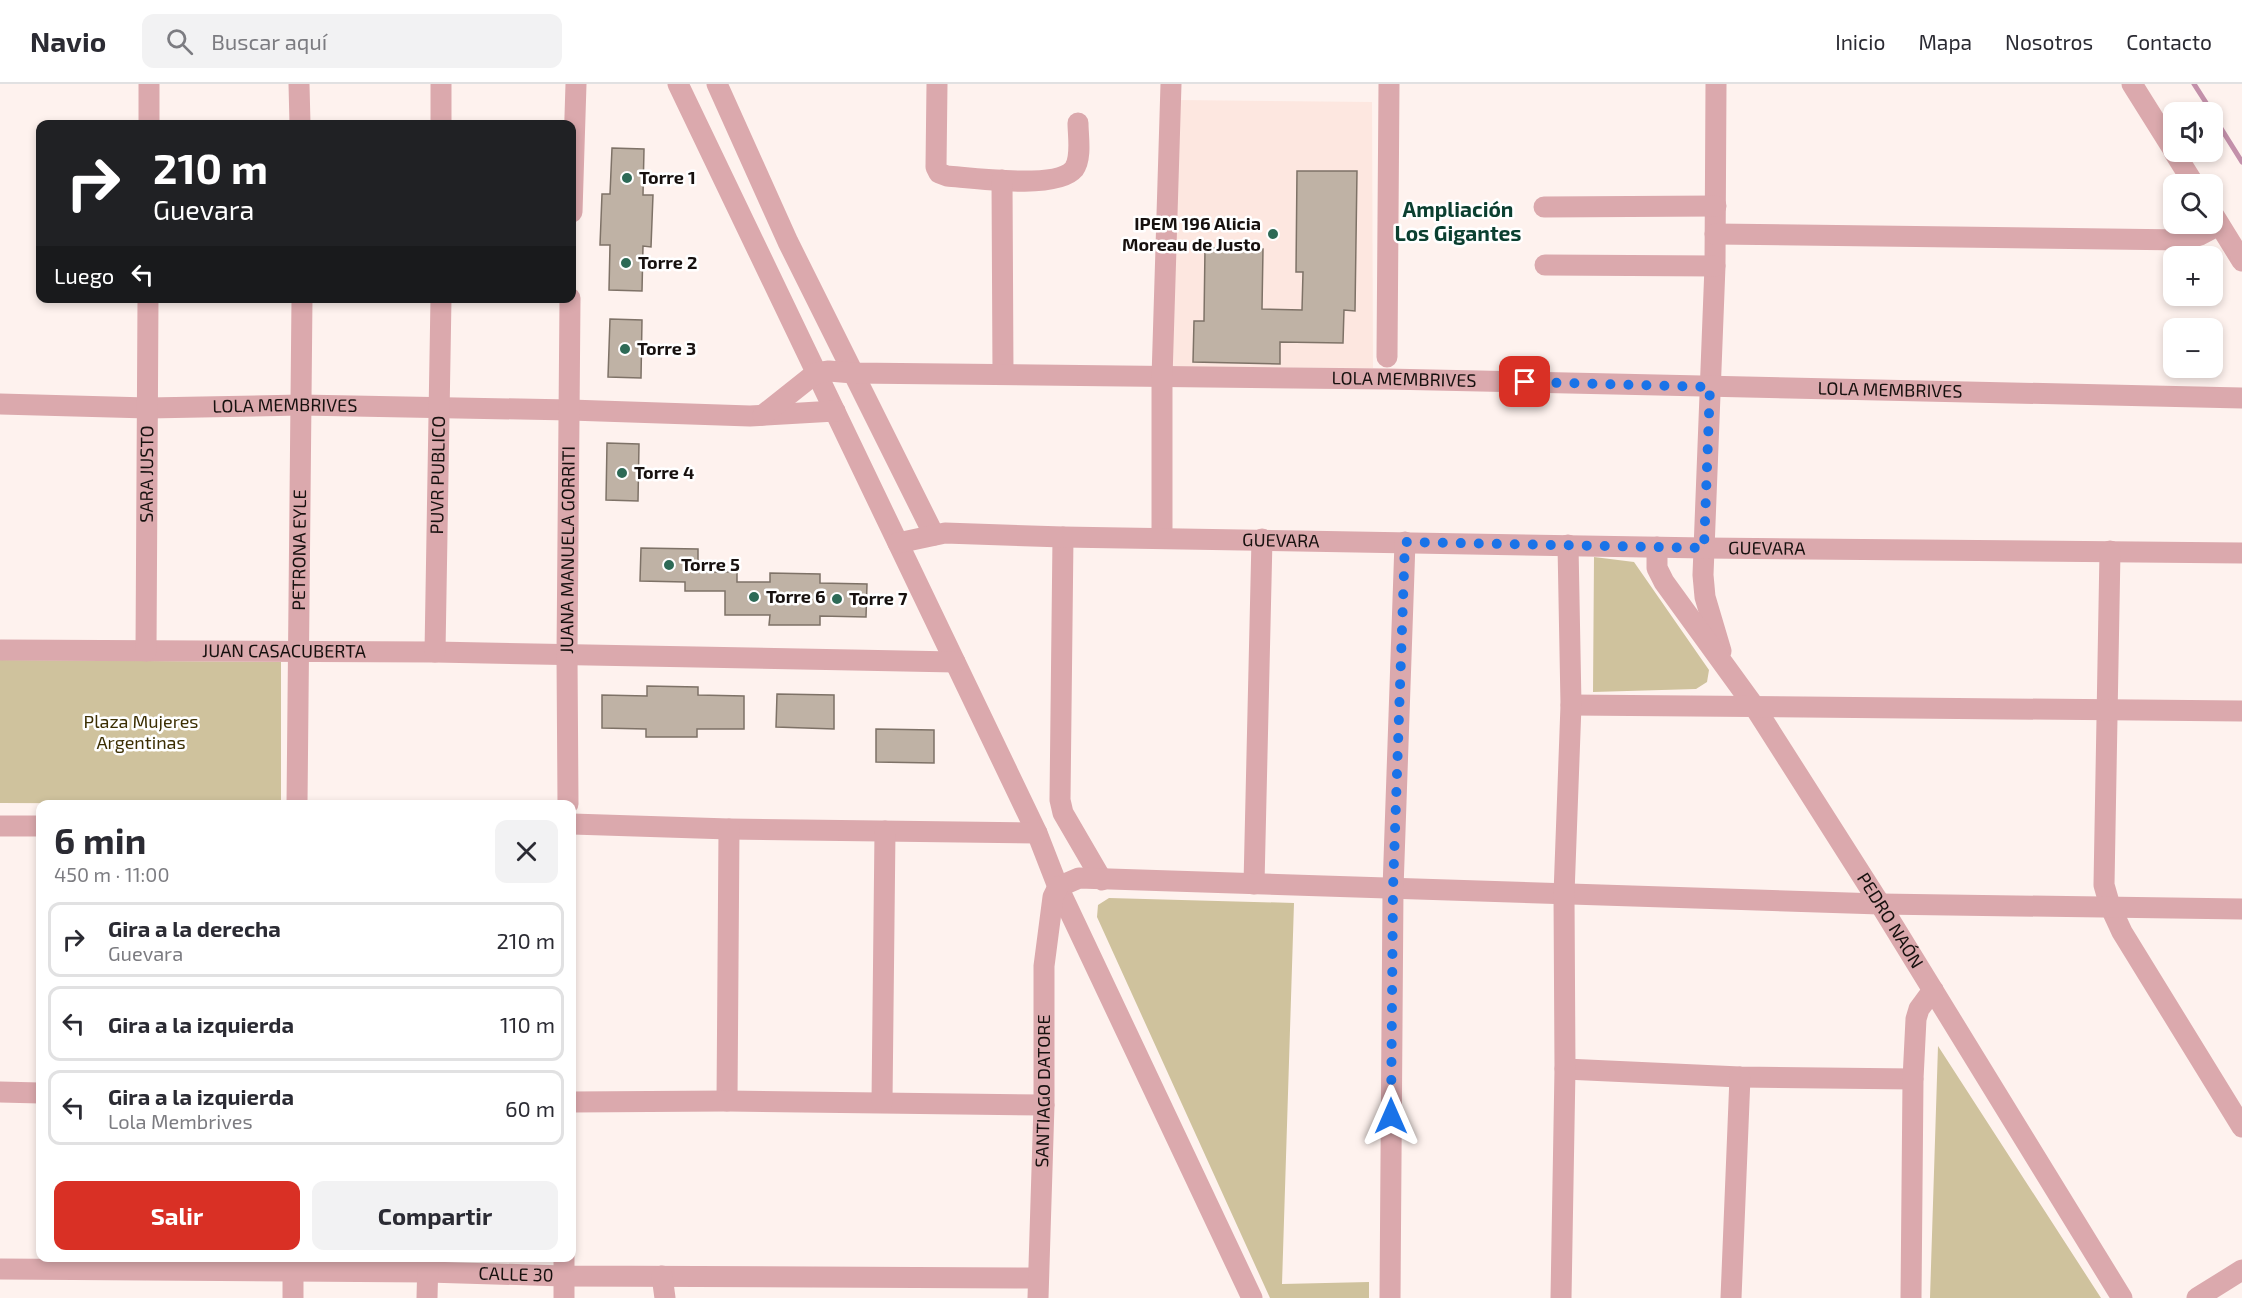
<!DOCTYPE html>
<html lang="es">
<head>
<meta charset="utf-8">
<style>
	body { margin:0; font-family:"Exo 2",sans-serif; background:#f2f2f3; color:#2b2b33; height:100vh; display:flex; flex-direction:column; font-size:22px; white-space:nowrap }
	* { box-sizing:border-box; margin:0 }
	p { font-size:20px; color:#7c7c81 }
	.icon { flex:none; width:33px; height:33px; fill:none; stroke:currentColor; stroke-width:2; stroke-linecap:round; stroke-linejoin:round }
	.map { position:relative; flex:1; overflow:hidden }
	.panel { position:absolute; left:36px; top:716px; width:540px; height:462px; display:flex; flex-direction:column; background:#fff; border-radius:12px; box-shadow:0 3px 9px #0003 }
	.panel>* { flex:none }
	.guide { position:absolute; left:36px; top:36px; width:540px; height:183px; border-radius:12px; box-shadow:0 3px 9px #0003; background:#202124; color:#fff; overflow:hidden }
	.controls { position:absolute; left:2163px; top:18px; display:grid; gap:12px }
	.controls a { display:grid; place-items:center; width:60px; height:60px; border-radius:12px; background:#fff; box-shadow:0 3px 9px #0003; font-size:30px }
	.pin { position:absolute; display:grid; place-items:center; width:51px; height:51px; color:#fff; margin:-26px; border-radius:12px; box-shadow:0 3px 9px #0006 }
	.me { position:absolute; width:66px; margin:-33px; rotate:0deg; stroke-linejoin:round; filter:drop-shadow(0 0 4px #0008) }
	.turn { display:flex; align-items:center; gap:21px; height:126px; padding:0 18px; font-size:27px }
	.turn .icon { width:78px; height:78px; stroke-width:2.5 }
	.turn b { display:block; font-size:42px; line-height:51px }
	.then { display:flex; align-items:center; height:57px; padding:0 18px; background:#0003; gap:12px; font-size:22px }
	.round { display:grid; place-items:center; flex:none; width:63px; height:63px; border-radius:12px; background:#f2f2f3 }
	.headline { display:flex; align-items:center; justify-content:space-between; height:102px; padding:0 18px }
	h1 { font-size:36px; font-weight:700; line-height:45px }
	.primary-button { display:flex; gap:12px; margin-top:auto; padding:12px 18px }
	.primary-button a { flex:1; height:69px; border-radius:12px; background:#d93025; color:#fff; font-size:24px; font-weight:700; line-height:69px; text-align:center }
	.primary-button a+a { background:#f2f2f3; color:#2b2b33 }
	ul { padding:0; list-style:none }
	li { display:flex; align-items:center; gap:18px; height:75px; margin:0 12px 9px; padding:0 6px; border:3px solid #e1e1e2; border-radius:12px }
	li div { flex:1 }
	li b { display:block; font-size:22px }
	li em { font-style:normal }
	header { display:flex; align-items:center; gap:36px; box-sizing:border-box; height:84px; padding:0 30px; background:#fff; border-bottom:2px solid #e1e1e2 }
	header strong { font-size:28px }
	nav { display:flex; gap:33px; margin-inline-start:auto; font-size:21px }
	.search { width:420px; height:54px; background:#f2f2f3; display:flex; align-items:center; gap:15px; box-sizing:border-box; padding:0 21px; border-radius:12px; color:#7c7c81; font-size:22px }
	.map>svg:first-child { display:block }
	.built { fill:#fde7e0 }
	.green { fill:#cfc29d }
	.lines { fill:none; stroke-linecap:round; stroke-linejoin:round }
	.stream { stroke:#c390aa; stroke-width:5 }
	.building { fill:#bfb2a5; stroke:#7e7267; stroke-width:1.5 }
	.minor { stroke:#dba9ad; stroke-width:21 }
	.route { stroke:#1a73e8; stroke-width:10; stroke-dasharray:0 18 }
	.poi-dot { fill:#2d6a56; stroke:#fff; stroke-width:2 }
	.labels { text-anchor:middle; stroke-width:5; stroke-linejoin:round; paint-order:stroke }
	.poi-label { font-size:18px; font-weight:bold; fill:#17110f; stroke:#fff; text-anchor:start }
	.street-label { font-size:18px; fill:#17110f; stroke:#fff }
	.park-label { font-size:18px; fill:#3c2f03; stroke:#fff }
	.quarter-label { font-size:21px; font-weight:bold; fill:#0b3f30; stroke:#fff }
</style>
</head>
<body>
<header>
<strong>Navio</strong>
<div class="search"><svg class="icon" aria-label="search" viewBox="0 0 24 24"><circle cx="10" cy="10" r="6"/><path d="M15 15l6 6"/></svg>Buscar aquí</div>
<nav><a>Inicio</a><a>Mapa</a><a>Nosotros</a><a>Contacto</a></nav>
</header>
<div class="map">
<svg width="2242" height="1214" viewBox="0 0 2242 1214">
	<rect width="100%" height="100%" fill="#fef2ee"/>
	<path class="built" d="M1178,16l194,2 1,266 -205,-1z"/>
	<path class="green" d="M1594,473l40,5 75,108 -2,12 -11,7 -103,3z
		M0,576l281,2v142l-281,-1z
		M1109,814l185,5 -12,381 87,-2v16h-99l-173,-381 1,-12z
		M1938,962l163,252h-171z"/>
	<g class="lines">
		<path class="stream" d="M2194,0l18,28
			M2212,30l30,48"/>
	</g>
	<path class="building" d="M612,64l32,1 -1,46h10l-2,52 -8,-1 -1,45 -33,-1 1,-45h-10l2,-51h8z
		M1297,87h60l-2,140 -11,-1 -1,33 -63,-1v22l-87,-2 1,-41h10l1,-73 58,1 -1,60 40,1 1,-38h-7z
		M610,235l32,1 -1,58 -33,-1z
		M607,359l32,1 -1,57 -32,-1z
		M641,464l57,1v23h39v10h33v-9l50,1v9l47,1 -1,33 -46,-1v9h-51l1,-10h-45v-24h-40v-9l-45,-1z
		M647,602l51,1v8l46,1v33h-47v8h-51v-8l-44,-1v-33l45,1z
		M777,610l57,1v34l-58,-2z
		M876,645l58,1v33l-58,-1z"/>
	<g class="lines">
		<g class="minor">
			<path d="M299,0l1,40"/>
			<path d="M441,0v40"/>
			<path d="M678,0l359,749 21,54 194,411"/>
			<path d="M717,0l71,158 146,293"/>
			<path d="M937,0l-1,83 3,6 8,3c26,2 110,14 127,-7 8,-11 4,-33 4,-46"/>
			<path d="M1716,0l-1,182 -12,309 2,22 16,54"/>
			<path d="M2132,0l42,67"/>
			<path d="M149,40v-40"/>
			<path d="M2174,68l20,32"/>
			<path d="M1002,96l1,194"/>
			<path d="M1544,123l172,-1"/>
			<path d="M572,128l4,-128"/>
			<path d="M2213,130l29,47"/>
			<path d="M1715,150l469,6 16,-5 19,-10"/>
			<path d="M1545,181l170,1"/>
			<path d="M1387,273l2,-273"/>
			<path id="s1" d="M0,320l148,4 153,-3 269,5 180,6 85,-5"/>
			<path id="s2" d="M763,331l53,-42 13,-2 24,2 534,6 855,19"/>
			<path d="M1063,453l-3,263 3,13 39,67"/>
			<path d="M1162,453v-159l9,-294"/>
			<path id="s3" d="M898,459l47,-10 118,4 642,11 537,5"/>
			<path id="s4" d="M1657,463v21l7,14 90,124 126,198 242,394"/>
			<path d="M2110,467l-6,334 6,21 12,26 120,195"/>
			<path id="s5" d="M0,566l435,2 520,10"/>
			<path id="s6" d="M146,567l2,-353"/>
			<path id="s7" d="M435,568l6,-354"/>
			<path d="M1571,621l671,6"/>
			<path id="s8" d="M297,720l5,-506"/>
			<path id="s9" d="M568,720l-1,-149 3,-357"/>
			<path d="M572,740l157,5 308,4"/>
			<path d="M0,742h40"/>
			<path d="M1254,800l8,-345"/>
			<path d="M1058,803l21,-9 801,26 362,5"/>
			<path d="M1565,985l175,8 173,2"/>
			<path d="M0,1008l40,1"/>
			<path d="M727,1017l2,-272"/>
			<path d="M572,1018l155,-1 317,4"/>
			<path d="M882,1018l3,-271"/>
			<path id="s10" d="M0,1185l428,3 136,4 474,2"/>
			<path d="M662,1192l3,22"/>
			<path d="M293,1214v-41"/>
			<path d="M427,1214l1,-40"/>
			<path d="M564,1214v-41"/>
			<path id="s11" d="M1038,1214l6,-193v-139l9,-69 5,-10"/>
			<path d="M1390,1214l3,-409 12,-347"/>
			<path d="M1561,1214l4,-229 -1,-175 7,-189 -3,-160"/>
			<path d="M1731,1214l9,-221"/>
			<path d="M1911,1214l2,-219 3,-60 3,-10 14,-19"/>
			<path d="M2197,1214l45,-28"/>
		</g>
	</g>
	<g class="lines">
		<path class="route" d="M1391,1032l2,-227 12,-347 299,6 6,-161 -185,-5"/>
	</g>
	<g class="poi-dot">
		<circle cx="627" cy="94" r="6"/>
		<circle cx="1273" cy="150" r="6"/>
		<circle cx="626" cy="179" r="6"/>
		<circle cx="625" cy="265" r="6"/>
		<circle cx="622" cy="389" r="6"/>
		<circle cx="669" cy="481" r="6"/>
		<circle cx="754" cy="513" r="6"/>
		<circle cx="837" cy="515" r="6"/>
	</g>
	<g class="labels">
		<g class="poi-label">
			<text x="639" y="100">Torre 1</text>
			<text x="1261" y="146" text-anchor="end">IPEM 196 Alicia<tspan x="1261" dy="21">Moreau de Justo</tspan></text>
			<text x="638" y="185">Torre 2</text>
			<text x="637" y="271">Torre 3</text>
			<text x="634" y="395">Torre 4</text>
			<text x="681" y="487">Torre 5</text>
			<text x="766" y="519">Torre 6</text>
			<text x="849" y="521">Torre 7</text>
		</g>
		<g class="street-label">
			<text dy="6" stroke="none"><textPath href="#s2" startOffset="656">LOLA MEMBRIVES</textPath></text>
			<text dy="6" stroke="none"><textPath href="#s2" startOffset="1142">LOLA MEMBRIVES</textPath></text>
			<text dy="6" stroke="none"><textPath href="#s1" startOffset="285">LOLA MEMBRIVES</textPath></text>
			<text dy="6" stroke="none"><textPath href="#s6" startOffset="177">SARA JUSTO</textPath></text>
			<text dy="6" stroke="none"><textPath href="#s7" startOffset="177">PUVR PUBLICO</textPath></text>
			<text dy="6" stroke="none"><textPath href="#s3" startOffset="384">GUEVARA</textPath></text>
			<text dy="6" stroke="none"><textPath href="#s3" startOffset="870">GUEVARA</textPath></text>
			<text dy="6" stroke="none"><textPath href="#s8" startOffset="254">PETRONA EYLE</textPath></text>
			<text dy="6" stroke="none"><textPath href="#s9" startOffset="254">JUANA MANUELA GORRITI</textPath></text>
			<text dy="6" stroke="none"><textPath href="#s5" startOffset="284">JUAN CASACUBERTA</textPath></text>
			<text dy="6" stroke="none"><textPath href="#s4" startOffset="444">PEDRO NAÓN</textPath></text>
			<text dy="6" stroke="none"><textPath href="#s11" startOffset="207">SANTIAGO DATORE</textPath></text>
			<text dy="6" stroke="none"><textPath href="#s10" startOffset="516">CALLE 30</textPath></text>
		</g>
		<g class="park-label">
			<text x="141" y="644">Plaza Mujeres<tspan x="141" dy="21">Argentinas</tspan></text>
		</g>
		<g class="quarter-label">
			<text x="1458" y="133">Ampliación<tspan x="1458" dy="24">Los Gigantes</tspan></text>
		</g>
	</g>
</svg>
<div class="controls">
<a><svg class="icon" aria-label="sound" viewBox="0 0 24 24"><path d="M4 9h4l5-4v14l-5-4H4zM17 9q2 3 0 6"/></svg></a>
<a><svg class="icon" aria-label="search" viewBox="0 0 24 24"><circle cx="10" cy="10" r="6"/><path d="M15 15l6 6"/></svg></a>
<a>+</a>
<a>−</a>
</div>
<div class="pin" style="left:1525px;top:298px;background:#d93025"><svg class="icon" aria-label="arrive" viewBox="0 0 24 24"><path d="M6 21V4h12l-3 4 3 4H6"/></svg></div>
<svg class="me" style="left:1391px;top:1032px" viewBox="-20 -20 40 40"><path d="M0-17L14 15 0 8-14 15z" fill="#1a73e8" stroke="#fff" stroke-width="4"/></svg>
<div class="guide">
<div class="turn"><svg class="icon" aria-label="right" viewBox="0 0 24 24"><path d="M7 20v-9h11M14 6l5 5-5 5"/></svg><div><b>210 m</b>Guevara</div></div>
<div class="then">Luego<svg class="icon" aria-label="left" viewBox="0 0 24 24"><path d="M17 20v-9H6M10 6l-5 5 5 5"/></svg></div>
</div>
<section class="panel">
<div class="headline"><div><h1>6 min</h1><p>450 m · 11:00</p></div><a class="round"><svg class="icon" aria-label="close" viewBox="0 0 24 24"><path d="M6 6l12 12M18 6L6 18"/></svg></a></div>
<ul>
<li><svg class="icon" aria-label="right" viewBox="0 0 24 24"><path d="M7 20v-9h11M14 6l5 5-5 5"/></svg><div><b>Gira a la derecha</b><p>Guevara</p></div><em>210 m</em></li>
<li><svg class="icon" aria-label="left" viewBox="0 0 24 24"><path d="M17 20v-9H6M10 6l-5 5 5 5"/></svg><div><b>Gira a la izquierda</b></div><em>110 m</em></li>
<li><svg class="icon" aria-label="left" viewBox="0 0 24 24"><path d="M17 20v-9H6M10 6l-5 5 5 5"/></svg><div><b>Gira a la izquierda</b><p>Lola Membrives</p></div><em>60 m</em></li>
</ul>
<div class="primary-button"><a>Salir</a><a>Compartir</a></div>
</section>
</div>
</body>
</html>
